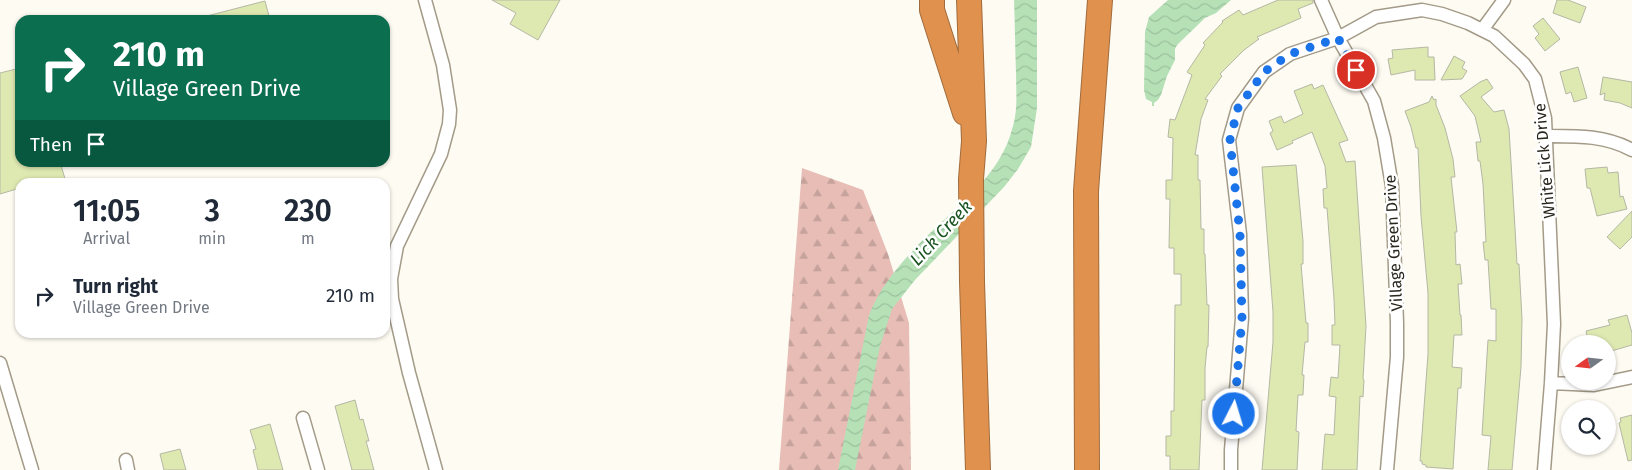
<!DOCTYPE html>
<html lang="en">
<head>
<meta charset="utf-8">
<style>
	body { margin:0; font-family:"Fira Sans",sans-serif; background:#f6f6f7; color:#1f2937; height:100vh; display:flex; flex-direction:column; font-size:19px; white-space:nowrap }
	* { box-sizing:border-box; margin:0 }
	p { font-size:16px; color:#747a83 }
	.icon { flex:none; width:28px; height:28px; fill:none; stroke:currentColor; stroke-width:2; stroke-linecap:round; stroke-linejoin:round }
	.map { position:relative; flex:1; overflow:hidden }
	.panel { position:absolute; left:15px; top:178px; width:375px; height:160px; display:flex; flex-direction:column; background:#fff; border-radius:15px; box-shadow:0 1px 4px #0004 }
	.panel>* { flex:none }
	.guide { position:absolute; left:15px; top:15px; width:375px; height:152px; border-radius:15px; box-shadow:0 1px 4px #0004; background:#0b6e4f; color:#fff; overflow:hidden }
	.needle { width:32px; rotate:255deg }
	.fabs { position:absolute; left:1561px; top:335px; display:grid; gap:10px }
	.fabs a { display:grid; place-items:center; width:55px; height:55px; border-radius:50%; background:#fff; box-shadow:0 1px 4px #0004; font-size:25px }
	.pin { position:absolute; display:grid; place-items:center; width:42px; height:42px; color:#fff; margin:-21px; border:2px solid #fff; border-radius:50%; box-shadow:0 1px 5px #0007 }
	.me { position:absolute; width:55px; margin:-28px; rotate:5deg; stroke-linejoin:round; filter:drop-shadow(0 0 4px #0008) }
	.turn { display:flex; align-items:center; gap:18px; height:105px; padding:0 15px; font-size:22px }
	.turn .icon { width:65px; height:65px; stroke-width:2.5 }
	.turn b { display:block; font-size:35px; line-height:42px }
	.then { display:flex; align-items:center; height:48px; padding:0 15px; background:#0003; gap:10px; font-size:19px }
	.eta { display:flex; justify-content:space-evenly; align-items:center; height:85px; text-align:center }
	.eta b { font-size:30px; font-weight:600; line-height:35px }
	ul { padding:0; list-style:none }
	li { display:flex; align-items:center; gap:15px; height:65px; padding:0 15px }
	li div { flex:1 }
	li b { display:block; font-size:19px }
	li em { font-style:normal }
	.map>svg:first-child { display:block }
	.forest { fill:url(#forest-firs) }
	.water { fill:url(#water-waves) }
	.building { fill:#dee8b1; stroke:#b4b8a4 }
	.lines { fill:none; stroke-linecap:round; stroke-linejoin:round }
	.minor-casing { stroke:#a39b88; stroke-width:15 }
	.motorway-casing { stroke:#a06c3d; stroke-width:26 }
	.minor { stroke:#fff; stroke-width:12 }
	.motorway { stroke:#e0914e; stroke-width:24 }
	.route { stroke:#1a73e8; stroke-width:9; stroke-dasharray:0 16.2 }
	.labels { text-anchor:middle; stroke-width:5; stroke-linejoin:round; paint-order:stroke }
	.street-label { font-size:16px; fill:#29261e; stroke:#fff }
	.water-label { font-size:18px; font-style:italic; fill:#1a5521; stroke:#fff }
</style>
</head>
<body>
<div class="map">
<svg width="1632" height="470" viewBox="0 0 1632 470">
	<defs>
		<pattern id="forest-firs" width="22" height="20" patternUnits="userSpaceOnUse" patternTransform="scale(1.25)"><rect width="22" height="20" fill="#e7bdb6"/><path d="M5 1l3.5 6h-7zM16 11l3.5 6h-7z" fill="#c6a29c"/></pattern>
		<pattern id="water-waves" width="16" height="10" patternUnits="userSpaceOnUse" patternTransform="scale(1.25)"><rect width="16" height="10" fill="#b6e1b7"/><path d="M0 5q4-4 8 0t8 0" fill="none" stroke="#9cc19d"/></pattern>
	</defs>
	<rect width="100%" height="100%" fill="#fefbf3"/>
	<path class="forest" d="M802,168l61,22 25,64 21,69 2,147h-132z"/>
	<path class="water" d="M1014,0h23v108l-6,39 -13,22 -14,18 -89,93 -23,29 -12,37 -25,124h-17l31,-155c11,-28 30,-50 50,-71 35,-36 82,-67 94,-118 5,-17 3,-36 3,-53 -1,-25 -1,-49 -2,-73z
		M1168,0h63l-15,13 -11,5 -28,27 -2,4v11l-8,16 -6,19 -3,5 -4,3v3h-2v-4l-6,-3 -2,-9 1,-58 4,-15z"/>
	<path class="building" d="M492,0h68l-22,40 -28,-16 6,-11z
		M1278,0h35v3l-15,6 3,9 -44,19 2,2 -15,11 -24,24 2,2 -17,23 3,1 -7,19 -6,36h3v25h2l1,49h3v25h1l2,51h2l-1,42h-1l-2,21v32h-3l-3,70h-29v-14h-4v-20h5v-25h3l1,-106h6v-31h-7v-26h-5l1,-49h-4v-19h6l1,-42 -5,-1 2,-18 5,1 17,-45 -5,-3 18,-27 -2,-2 20,-21 -1,-1 17,-11 4,5z
		M1557,0h11l18,7 -6,16 -27,-10z
		M265,1l5,19h-66l-1,-3z
		M1543,18l17,21 -15,12 -10,-13 4,-4 -6,-8z
		M1428,47v10h6l1,23h-20v-10l-24,5 -3,-16 5,-1 -1,-8z
		M1454,56l11,6 -3,6 5,3 -5,8 -21,1z
		M1578,67l9,31 -13,4 -3,-10 -5,2 -6,-22z
		M20,68v94h40l6,20h-12l-1,-3 -13,3h-20v6l-20,6v-121z
		M1603,77l29,5v26l-12,-5 -16,-3 1,-7 -5,2z
		M1487,79l6,9 -12,9 13,15 10,-2 5,19 6,99 2,36h2l3,55 -1,48 -9,103h-24l3,-34 -9,-1 6,-95 8,1v-32h-5l-3,-49h-3l-2,-18h3l-3,-58 -3,-23h-2l-2,-19h5l-6,-26 -15,-20 20,-14z
		M1312,84l2,5 9,-4 25,55 -9,3 7,19 9,-1 11,165 -3,53 1,1 -1,17 -3,-1 -3,74h-35l3,-36 9,1 2,-38 -7,-1 2,-19 7,1 2,-33h-8v-20h3l-1,-26 -7,-91h-3l-1,-19 4,-1 -2,-22 -13,-34 -20,9 1,2 -16,7 -7,-17 3,-2 -4,-10 12,-5 3,7 19,-9 -9,-23z
		M1432,96l2,4 2,-1v6l9,23 8,31 2,18h-4l6,55h-2l1,33 4,-1 2,20h-4l2,31h1l1,20h-8l-2,32 10,1 -1,20h-3l-5,81 -27,-2v-2l-4,-1v-3h-2l8,-107v-61l-7,-77 -3,-68h-2l-5,-21 -6,-16 24,-9z
		M1296,165l7,76v23h-2l5,59h2v19h-3l-3,33h2l-1,20h-5l-2,36 3,1 -2,38h-35l11,-128v-30l-11,-145z
		M1607,167l1,6 10,-1 2,25 3,-1 4,13 -30,7 -7,-28h-3l-2,-19z
		M1632,211v26l-12,12 -13,-12z
		M1627,315l5,18v12l-24,7v-8h-19l-3,-13 24,-6 -2,-5z
		M355,400l5,20 3,-1 6,22h-3l8,29h-22l-17,-64z
		M1632,415v45l-4,1 -9,-38 2,-1 -1,-4z
		M270,424l13,46h-25l-5,-20 3,-1 -6,-19z
		M180,449l6,21h-22l-4,-16z"/>
	<g class="lines">
		<g class="minor-casing">
			<path id="minor" d="M425,0l18,65 7,45 -1,14 -8,30 -44,92 -6,33 1,20 17,74 27,97
				M1321,0l17,38 36,63 10,37 8,48 5,137v34l-10,113
				M1482,30l22,-30
				M1545,136c31,0 60,-1 87,14
				M0,363l32,107
				M1551,383l43,2 38,-8
				M303,418l15,52
				M126,460l2,10
				M1231,470v-20l11,-132 -2,-84 -11,-94 9,-32 26,-36 26,-18 48,-16 38,-21 46,-7 20,4 26,9 26,13 30,28 11,15 10,39 9,206 -3,59 -7,87"/>
		</g>
		<g class="motorway-casing">
			<path id="motorway" d="M932,0v10l33,103
				M969,0l5,141 -3,38 1,103 6,188
				M1087,470l-1,-279 14,-191"/>
		</g>
		<use href="#minor" class="minor"/>
		<use href="#motorway" class="motorway"/>
	</g>
	<g class="lines">
		<path class="route" d="M1234,414l8,-96 -2,-84 -10,-94 8,-32 26,-36 26,-18 48,-16 18,32"/>
	</g>
	<g class="labels">
		<g class="street-label">
			<text transform="translate(1544 161) rotate(-95)" y="6">White Lick Drive</text>
			<text transform="translate(1393 243) rotate(-93)" y="6">Village Green Drive</text>
		</g>
		<g class="water-label">
			<text transform="translate(941 233) rotate(-47)" y="6">Lick Creek</text>
		</g>
	</g>
</svg>
<div class="fabs">
<a><svg class="needle" viewBox="-14 -14 28 28"><path d="M0-13l5 13h-10z" fill="#e53935"/><path d="M0 13l5-13h-10z" fill="#747a83"/></svg></a>
<a><svg class="icon" aria-label="search" viewBox="0 0 24 24"><circle cx="10" cy="10" r="6"/><path d="M15 15l6 6"/></svg></a>
</div>
<div class="pin" style="left:1356px;top:70px;background:#d93025"><svg class="icon" aria-label="arrive" viewBox="0 0 24 24"><path d="M6 21V4h12l-3 4 3 4H6"/></svg></div>
<svg class="me" style="left:1234px;top:414px" viewBox="-20 -20 40 40"><circle r="17" fill="#1a73e8" stroke="#fff" stroke-width="3"/><path d="M0-11L8 9 0 5-8 9z" fill="#fff"/></svg>
<div class="guide">
<div class="turn"><svg class="icon" aria-label="right" viewBox="0 0 24 24"><path d="M7 20v-9h11M14 6l5 5-5 5"/></svg><div><b>210 m</b>Village Green Drive</div></div>
<div class="then">Then<svg class="icon" aria-label="arrive" viewBox="0 0 24 24"><path d="M6 21V4h12l-3 4 3 4H6"/></svg></div>
</div>
<section class="panel">
<div class="eta">
<div><b>11:05</b><p>Arrival</p></div>
<div><b>3</b><p>min</p></div>
<div><b>230</b><p>m</p></div>
</div>
<ul>
<li><svg class="icon" aria-label="right" viewBox="0 0 24 24"><path d="M7 20v-9h11M14 6l5 5-5 5"/></svg><div><b>Turn right</b><p>Village Green Drive</p></div><em>210 m</em></li>
</ul>
</section>
</div>
</body>
</html>
